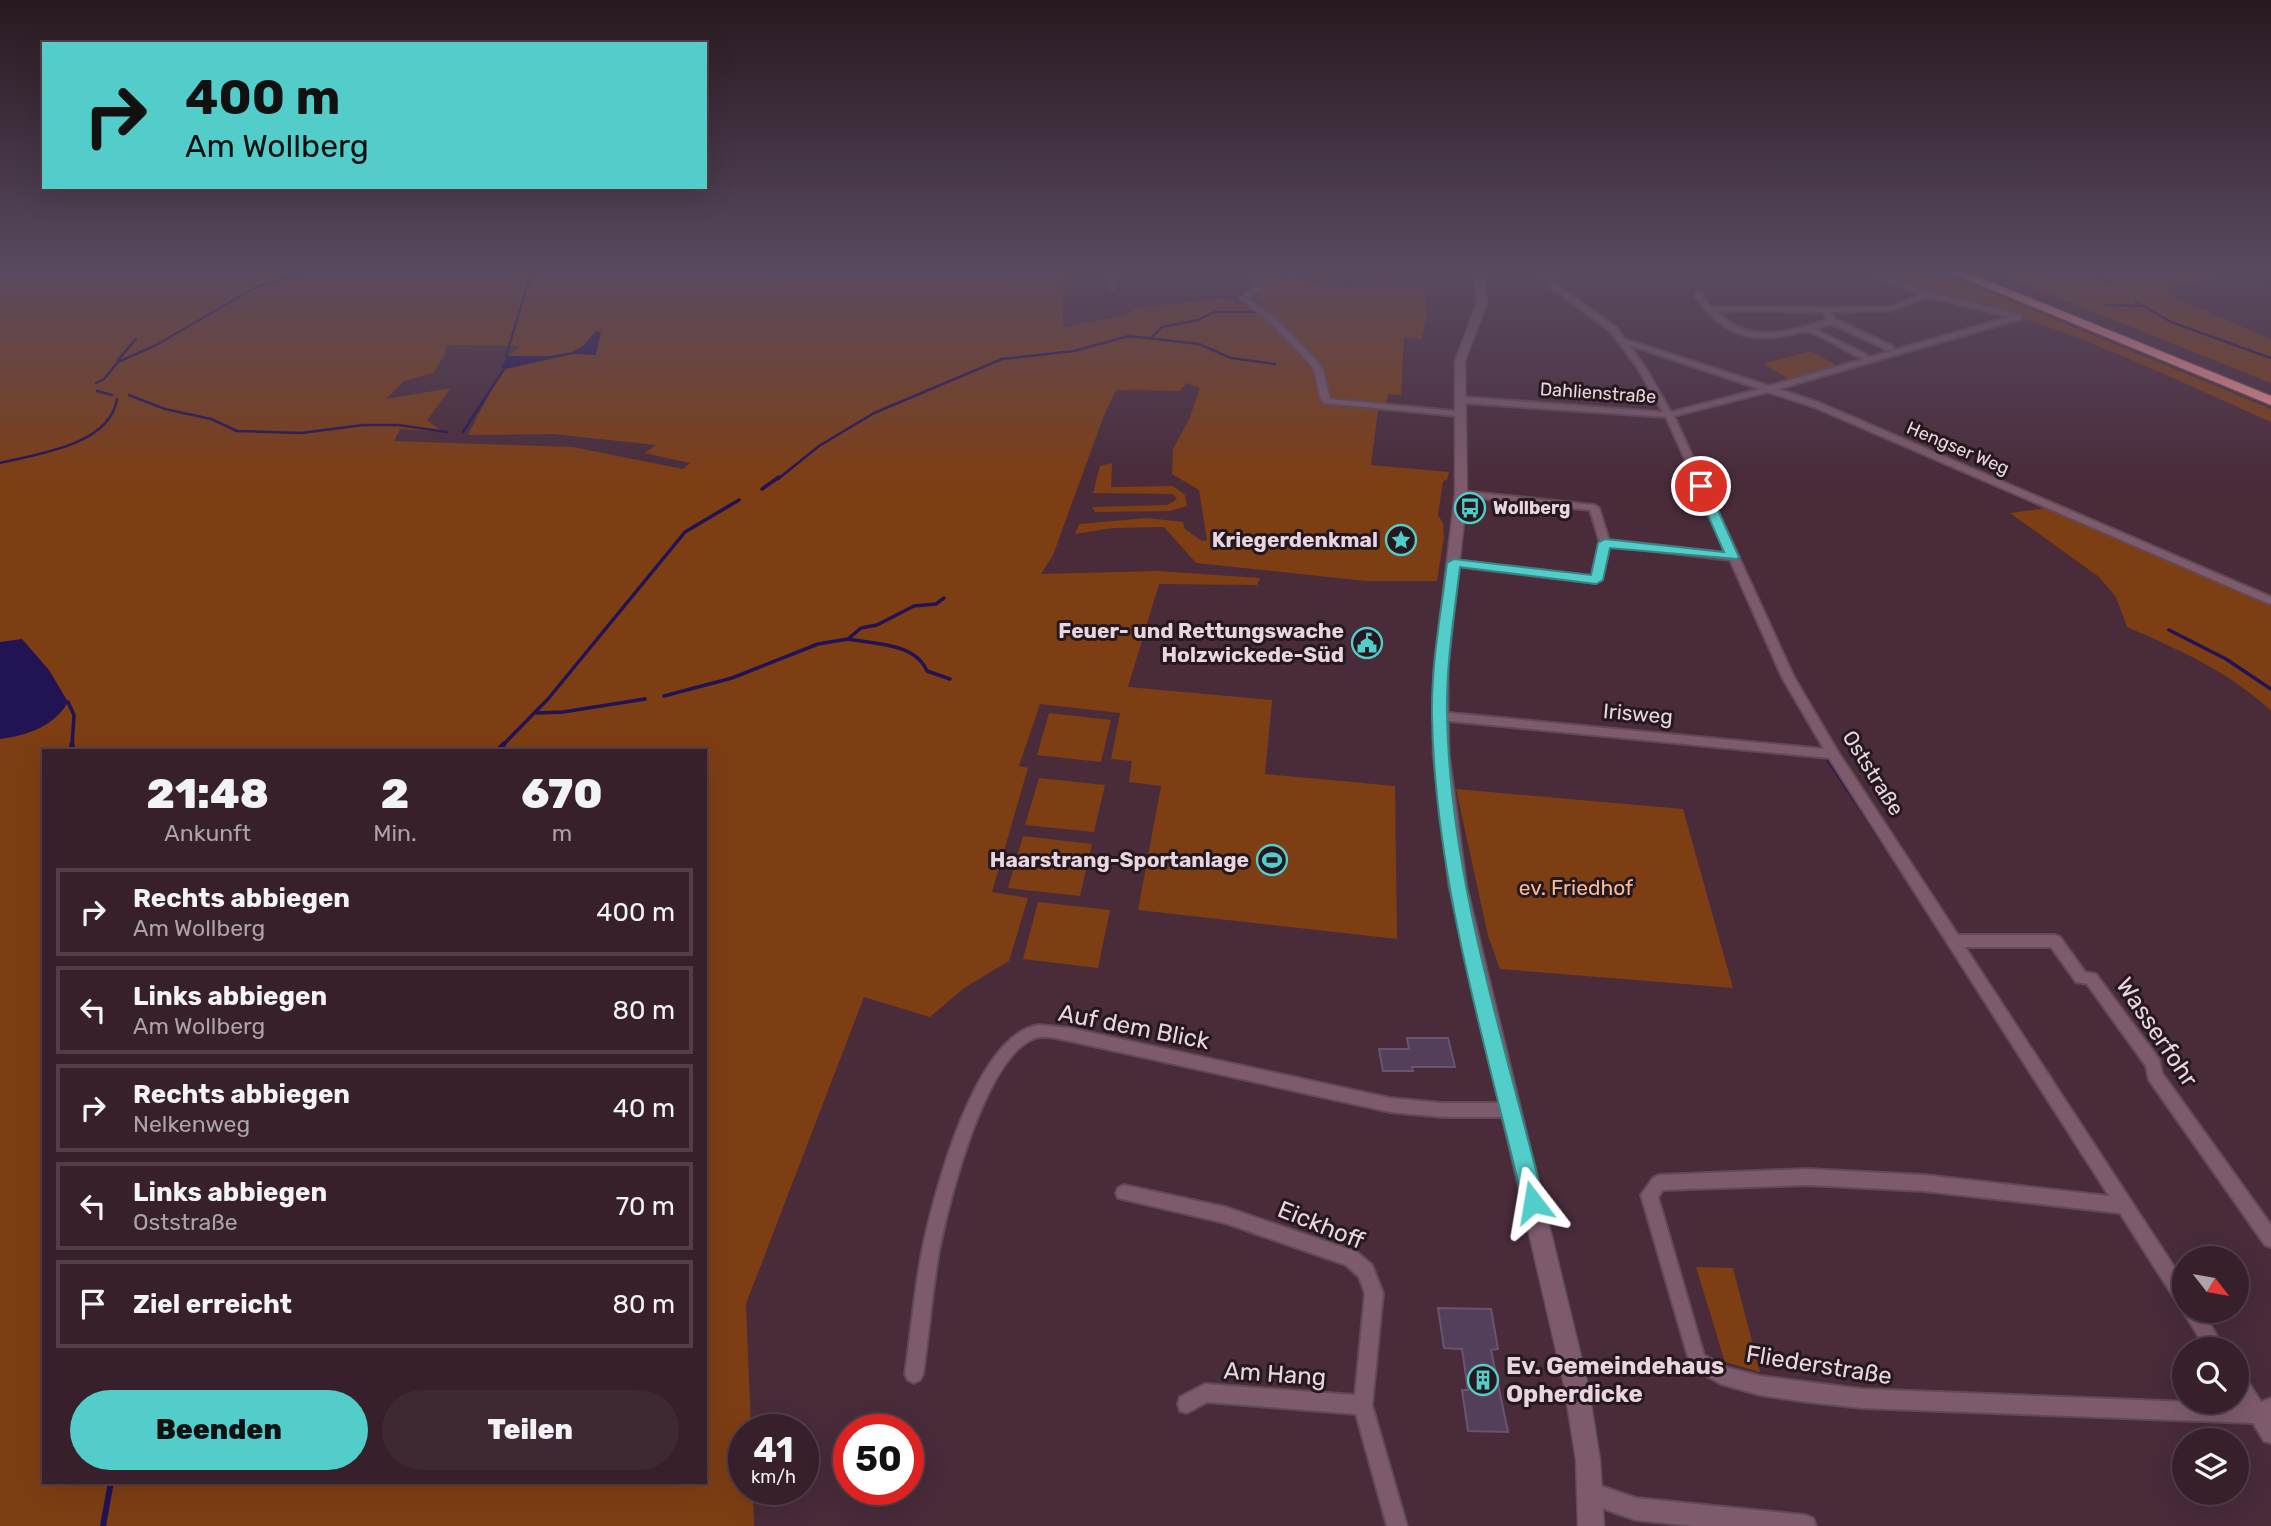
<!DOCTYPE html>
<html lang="de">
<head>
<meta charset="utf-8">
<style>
	body { margin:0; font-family:Rubik,sans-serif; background:#3e2834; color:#f1f3f6; height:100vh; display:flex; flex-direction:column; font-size:26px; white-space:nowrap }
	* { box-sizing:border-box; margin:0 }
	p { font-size:23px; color:#aaa3a9 }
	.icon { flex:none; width:38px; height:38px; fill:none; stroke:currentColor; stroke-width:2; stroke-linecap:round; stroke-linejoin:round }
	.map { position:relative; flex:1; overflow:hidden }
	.panel { position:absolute; left:42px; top:749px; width:665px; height:735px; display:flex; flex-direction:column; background:#37202c; border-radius:0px; box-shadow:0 7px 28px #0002,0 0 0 2px #513e48 }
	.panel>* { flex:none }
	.banner { position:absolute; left:42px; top:42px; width:665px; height:147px; border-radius:0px; box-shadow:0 7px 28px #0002,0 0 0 2px #513e48; background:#53cdca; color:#111; overflow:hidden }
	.needle { width:46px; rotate:121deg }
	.tools { position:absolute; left:2172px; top:1246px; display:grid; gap:14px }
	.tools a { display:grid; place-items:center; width:77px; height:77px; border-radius:50%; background:#37202c; box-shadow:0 7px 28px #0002,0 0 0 2px #513e48; font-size:35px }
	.speed { position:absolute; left:728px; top:1414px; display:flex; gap:14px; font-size:35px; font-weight:700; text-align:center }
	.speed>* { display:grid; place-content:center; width:91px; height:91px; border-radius:50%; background:#37202c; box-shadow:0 7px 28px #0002,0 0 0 2px #513e48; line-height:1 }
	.speed small { font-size:18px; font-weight:400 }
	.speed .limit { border:10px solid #d22; background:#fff; color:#111 }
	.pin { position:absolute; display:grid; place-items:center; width:60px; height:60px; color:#fff; margin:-30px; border:4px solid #fff; border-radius:50%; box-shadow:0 2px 7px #0007 }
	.me { position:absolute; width:77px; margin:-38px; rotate:346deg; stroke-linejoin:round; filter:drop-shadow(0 0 5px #0008) }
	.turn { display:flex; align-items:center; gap:24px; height:147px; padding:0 28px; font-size:32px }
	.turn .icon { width:91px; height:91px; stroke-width:2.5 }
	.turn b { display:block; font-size:49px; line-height:60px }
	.eta { display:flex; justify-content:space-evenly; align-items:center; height:119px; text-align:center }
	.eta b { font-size:42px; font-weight:800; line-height:49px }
	.primary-button { display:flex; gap:14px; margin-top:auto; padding:14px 28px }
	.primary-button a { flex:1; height:80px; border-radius:42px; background:#53cdca; color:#111; font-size:28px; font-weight:800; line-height:80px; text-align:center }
	.primary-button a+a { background:#3e2834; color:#f1f3f6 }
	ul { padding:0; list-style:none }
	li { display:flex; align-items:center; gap:21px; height:88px; margin:0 14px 10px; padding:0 14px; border:4px solid #513e48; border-radius:0px }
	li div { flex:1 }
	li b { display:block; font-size:26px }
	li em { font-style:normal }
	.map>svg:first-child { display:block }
	.green { fill:#7e3e13; fill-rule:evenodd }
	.water { fill:#221355 }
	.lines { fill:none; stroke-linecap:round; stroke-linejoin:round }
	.stream-far3 { stroke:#221355; stroke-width:2.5 }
	.stream-far2 { stroke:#221355; stroke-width:3.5 }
	.stream-far1 { stroke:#221355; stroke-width:5 }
	.stream { stroke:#221355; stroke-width:6 }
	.building { fill:#533f5a; stroke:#68546f; stroke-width:2 }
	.minor-casing { stroke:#624956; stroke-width:4 }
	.tertiary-casing { stroke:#624956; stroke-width:4 }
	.secondary-casing { stroke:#624956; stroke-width:3 }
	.motorway-casing { stroke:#624956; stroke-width:3 }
	.minor { fill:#7d5b6c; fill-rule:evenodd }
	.tertiary { fill:#7d5b6c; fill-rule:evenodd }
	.secondary { fill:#7d5b6c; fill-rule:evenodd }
	.motorway { fill:#f79193; fill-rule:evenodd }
	.route { fill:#53cdca; stroke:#368583; stroke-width:2 }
	.labels { text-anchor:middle; stroke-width:6; stroke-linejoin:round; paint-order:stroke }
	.far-street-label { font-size:18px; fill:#e9d5de; stroke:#26181f }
	.far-poi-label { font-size:18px; font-weight:bold; fill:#e9d5de; stroke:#26181f; text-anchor:start }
	.poi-label { font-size:21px; font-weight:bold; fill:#e9d5de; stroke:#26181f; text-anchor:end }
	.street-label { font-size:21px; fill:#e9d5de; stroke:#26181f }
	.park-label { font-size:21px; fill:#f9bb98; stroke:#26181f }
	.near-street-label { font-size:24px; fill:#e9d5de; stroke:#26181f }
	.near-poi-label { font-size:24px; font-weight:bold; fill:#e9d5de; stroke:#26181f; text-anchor:start }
</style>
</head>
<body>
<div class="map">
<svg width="2271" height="1526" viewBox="0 0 2271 1526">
	<rect width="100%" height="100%" fill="#492b3a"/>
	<path class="green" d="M0,270h1063v57l60,-11 15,-8 89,-10 8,5 16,2 29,20 -24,-28 8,-15v-12h9l8,8 9,-2 43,13 55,-3 36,3 3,25 -5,25 -18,-2 -3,58 -13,-1 -2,12 -8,3 -7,56 78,7 -2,8 -4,1 -5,34 5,8 1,14 -7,44h-71l-170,-18 -32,-36 -51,1 -38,6 4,-10 68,-6 36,4 2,7 17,12 5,-1 -8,-50 -27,-16 1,-25 17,-32 10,-29 -14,-5 -6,8 -64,-1 -13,28 -50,137 -12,19 116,-3 103,7 -3,7 -98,-1 -31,103 144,13 -7,74 130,12 2,153 -259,-29 23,-124 -32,-4 3,-21 -21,-2 9,-46 -80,-9 -21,62 9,2 -36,124 36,6 -19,63 -45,27 -34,29 -66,-20 -118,307 5,126h-7v59h9l1,37h-754zM445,345l77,1 -12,8 -42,81 85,-1 103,11 -11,8 45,10 -7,6 -110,-22 -179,-6 6,-12 43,3 -16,-12 24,-32 -65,11 18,-18 29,-8 13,-20zM44,751h661v731h-661z
		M1865,270h71l335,139v13c-45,-19 -258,-122 -291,-109l-51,-16z
		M1989,270h263l-81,17 -5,7 105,45v44z
		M1810,351l32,17 -47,14 -32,-18z
		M1112,463l-1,24 62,-1 12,9 2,11 -17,5 -75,1 -3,-5 75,-2 10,-6 -4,-5 -80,-1 7,-27z
		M2055,507l216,94v110c-41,-39 -93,-62 -144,-84l-11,-30 -17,-20 -89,-64z
		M1049,713l62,7 -10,42 -64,-7z
		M1039,778l66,7 -11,47 -69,-7z
		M1456,789l227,20 50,179 -233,-19 -12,-33z
		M1023,836l69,8 -12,52 -72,-8z
		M1038,902l72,8 -12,58 -75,-9z
		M1696,1267l37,1 27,104 -35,-10z"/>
	<path class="water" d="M596,331l5,1 -5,23 -23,-1 -67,15 -5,-1 7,-12h42l22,-4 12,-7z
		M22,639l27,31 19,32c-13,24 -42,34 -68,37v-97z"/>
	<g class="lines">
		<path class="stream-far3" d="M2094,270l18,14
			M2135,301l36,21 100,36
			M2105,305l34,1
			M1151,338l11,-11 36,-7 16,-8h40
			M506,356l22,-73 8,-13
			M118,360l18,-21
			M96,383l8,-4 14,-17 38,-17 102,-59 58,-16
			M97,391l15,4
			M129,395l36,14 46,10 26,12 64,2 62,-8h35l49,7
			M463,432l41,-63
			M0,463c38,-9 110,-18 117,-64
			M778,479l41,-33 55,-33 128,-54 72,-8 55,-15 70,8 32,14 44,6"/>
		<path class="stream-far2" d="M762,489l17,-12
			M2169,630l57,29 45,30
			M848,639c27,5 67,4 79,32l23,8
			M664,696l68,-18 86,-34 30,-5 13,-11 16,-3 37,-19 22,-2 8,-6
			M68,702l6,13 -2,31
			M536,713l27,-1 82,-13
			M502,746l46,-47 137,-167 54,-32"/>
		<path class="stream-far1" d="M72,751v-7
			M497,751l7,-7
			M1826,755l59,90"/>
		<path class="stream" d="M103,1526l8,-44"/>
	</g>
	<path class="building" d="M1407,1038h41l7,29h-43l1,4h-30l-4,-22h30z
		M1438,1308l53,1 7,40 -7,1 17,82 -40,-1 -6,-41h6l-6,-41 -18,-1z"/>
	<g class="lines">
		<g class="minor-casing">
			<path id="minor" d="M1105,270h8l1,20 -7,-2z
				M1256,270h8l-2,16 -13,13 26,19 43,44 5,8 7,29 124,12 3,1v4l-133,-13c-9,-12 -5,-26 -13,-38l-42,-44 -29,-22 14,-14z
				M1539,270h8l10,14 59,43 8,12 145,47 95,-27c-19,-7 -35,-20 -54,-27 -7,-2 -18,3 -26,4 -42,7 -64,-7 -89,-39v-4h6l10,14h177l34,-12 -63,-25h11l62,23 89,22v4l-243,70 42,14 451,194v7l-4,-1 -453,-196 -46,-15 -94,24 120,261 44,75 120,183h97l5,2 25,35 11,2 63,85 3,14 109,152v22l-6,-2 -116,-165 -3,-14 -59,-82 -11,-2 -25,-35h-86l219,335v25l-6,-3 -58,-91 -196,-22 -117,-6 -144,5 -5,7 46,158 21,12 35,9 102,13 378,15 -4,-6v-26l7,2 18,28 10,-4v45l-7,-2 -11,-18 -391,-15 -54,-6 -48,-7 -39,-11 -30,-17 -50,-172 12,-17 6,-3 148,-6 117,6 185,21 -280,-438 -390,-38 -6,-4 6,-4 385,37 -42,-72 -52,-117 -121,-14 -8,34 -5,3 -142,-17 -5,-3 5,-3 138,16 8,-33 -10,-33 -132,-14v-4l3,-1 133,14 5,3 10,32 118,13 -61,-136 -203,-14 -4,-3 4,-3 200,15 -26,-45 -27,-36 -59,-43zM1929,297l80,20 -142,41v-3l-52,-26 16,-5 56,26h6v-4l-58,-27 -5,-7 59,-1zM1716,311l107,1 4,8c-40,12 -78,25 -111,-9zM1629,345l131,44 -89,23 -26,-45z
				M1039,1025l31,3 320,70 52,5h69l6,2 2,5 -2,5 -6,2h-69l-52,-5 -320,-71c-11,-2 -27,-7 -37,-2 -49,21 -84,162 -94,212 -7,41 -10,82 -16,123l-3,6 -6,3 -6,-3 -3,-6c6,-40 9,-81 17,-122 11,-55 53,-219 117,-227z
				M1124,1185l101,22 126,43 6,2 15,13 11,28 -11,112 35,121h-20l-31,-112 -149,-12 -20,11 -7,-2 -2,-7 2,-7 25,-13 150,11 10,-102 -6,-16 -13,-12 -121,-42 -107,-25 -2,-5 2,-5z
				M2184,1309v2h18l23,38h-19l-23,-38z"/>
		</g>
		<g class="tertiary-casing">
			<path id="tertiary" d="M1592,1483l44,15 169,17 8,3 3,8h-123l-57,-6 -52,-18 -3,-8 3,-8z"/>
		</g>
		<g class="secondary-casing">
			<path id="secondary" d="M1474,270h10l3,33 -22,58 2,133 -19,174 1,85 18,134 121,498 12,75 4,66h-26l-2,-66 -12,-75 -115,-498 -16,-134 1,-85 21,-174v-133l22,-58z"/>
		</g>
		<g class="motorway-casing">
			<path id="motorway" d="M1944,270h17l310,126v9z"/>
		</g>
		<use href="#minor" class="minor"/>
		<use href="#tertiary" class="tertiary"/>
		<use href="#secondary" class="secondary"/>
		<use href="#motorway" class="motorway"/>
	</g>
	<linearGradient id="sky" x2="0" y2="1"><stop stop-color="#281820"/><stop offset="0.56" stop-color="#594a60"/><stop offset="1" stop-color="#594a60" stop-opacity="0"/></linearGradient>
	<rect width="2271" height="484" fill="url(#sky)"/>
	<path class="route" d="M1701,482l6,4 32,71 -2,2 -127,-11 -7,32 -7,4 -136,-17c-6,49 -14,99 -13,148 3,165 58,328 97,487l-3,7 -8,3 -7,-3 -3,-7c-38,-159 -88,-321 -91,-486 -1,-51 9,-103 15,-153l7,-4 137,16 7,-32 7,-4 119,13 -29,-66z"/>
	<defs>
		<g id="bus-ring" transform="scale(1.575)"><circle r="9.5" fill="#26181f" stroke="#53cdca" stroke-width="1.5"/><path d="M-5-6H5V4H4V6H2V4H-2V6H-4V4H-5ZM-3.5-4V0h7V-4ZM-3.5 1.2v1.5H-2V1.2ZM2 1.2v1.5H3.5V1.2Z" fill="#53cdca"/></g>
		<g id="sight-ring" transform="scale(1.575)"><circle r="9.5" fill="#26181f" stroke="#53cdca" stroke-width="1.5"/><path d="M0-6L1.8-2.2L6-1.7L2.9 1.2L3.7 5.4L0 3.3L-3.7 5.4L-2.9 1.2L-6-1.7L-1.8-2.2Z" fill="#53cdca"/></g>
		<g id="civic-ring" transform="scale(1.575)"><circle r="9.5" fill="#26181f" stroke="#53cdca" stroke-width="1.5"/><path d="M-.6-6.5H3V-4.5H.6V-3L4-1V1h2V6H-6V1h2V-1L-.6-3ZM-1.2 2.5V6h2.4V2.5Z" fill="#53cdca"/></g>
		<g id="stadium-ring" transform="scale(1.575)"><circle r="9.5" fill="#26181f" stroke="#53cdca" stroke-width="1.5"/><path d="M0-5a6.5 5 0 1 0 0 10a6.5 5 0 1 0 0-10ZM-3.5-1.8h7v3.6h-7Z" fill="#53cdca"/></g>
		<g id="building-ring" transform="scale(1.575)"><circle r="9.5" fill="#26181f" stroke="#53cdca" stroke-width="1.5"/><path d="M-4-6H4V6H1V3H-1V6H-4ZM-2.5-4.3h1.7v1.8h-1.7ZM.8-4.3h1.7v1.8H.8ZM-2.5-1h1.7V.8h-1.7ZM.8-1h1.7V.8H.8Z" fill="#53cdca"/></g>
	</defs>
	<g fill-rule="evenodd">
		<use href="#bus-ring" x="1470" y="508"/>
		<use href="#sight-ring" x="1401" y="540"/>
		<use href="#civic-ring" x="1367" y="643"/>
		<use href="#stadium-ring" x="1272" y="860"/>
		<use href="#building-ring" x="1483" y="1380"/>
	</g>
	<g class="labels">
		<g class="far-street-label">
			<text transform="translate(1598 393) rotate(4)" y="6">Dahlienstraße</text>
			<text transform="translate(1958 448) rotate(23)" y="6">Hengser Weg</text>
		</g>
		<g class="far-poi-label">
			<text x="1493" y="514">Wollberg</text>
		</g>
		<g class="poi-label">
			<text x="1378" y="547">Kriegerdenkmal</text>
			<text x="1344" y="638">Feuer- und Rettungswache<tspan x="1344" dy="24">Holzwickede-Süd</tspan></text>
			<text x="1249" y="867">Haarstrang-Sportanlage</text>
		</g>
		<g class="street-label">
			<text transform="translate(1638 714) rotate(5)" y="7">Irisweg</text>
			<text transform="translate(1873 773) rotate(58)" y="7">Oststraße</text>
		</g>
		<g class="park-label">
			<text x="1576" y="895">ev. Friedhof</text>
		</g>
		<g class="near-street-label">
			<text transform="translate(1134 1027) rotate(11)" y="8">Auf dem Blick</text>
			<text transform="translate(2157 1032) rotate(56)" y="8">Wasserfohr</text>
			<text transform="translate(1321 1225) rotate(22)" y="8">Eickhoff</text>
			<text transform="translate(1819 1365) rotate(9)" y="8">Fliederstraße</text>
			<text transform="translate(1275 1374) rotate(4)" y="8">Am Hang</text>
		</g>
		<g class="near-poi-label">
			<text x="1506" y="1374">Ev. Gemeindehaus<tspan x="1506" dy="28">Opherdicke</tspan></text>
		</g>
	</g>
</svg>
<div class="tools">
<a><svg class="needle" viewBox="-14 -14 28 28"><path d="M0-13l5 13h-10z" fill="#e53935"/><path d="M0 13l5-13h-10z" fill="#aaa3a9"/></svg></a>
<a><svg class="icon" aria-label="search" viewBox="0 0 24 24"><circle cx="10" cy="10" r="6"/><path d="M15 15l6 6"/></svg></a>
<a><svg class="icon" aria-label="layers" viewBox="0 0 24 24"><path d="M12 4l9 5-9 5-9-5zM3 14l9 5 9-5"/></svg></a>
</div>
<div class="speed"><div>41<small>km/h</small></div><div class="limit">50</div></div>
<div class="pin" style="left:1701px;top:486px;background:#d93025"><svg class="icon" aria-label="arrive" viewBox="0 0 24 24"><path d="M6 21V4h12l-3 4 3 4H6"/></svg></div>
<svg class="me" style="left:1533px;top:1202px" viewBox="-20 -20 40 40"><path d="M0-17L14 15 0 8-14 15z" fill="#53cdca" stroke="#fff" stroke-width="4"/></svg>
<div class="banner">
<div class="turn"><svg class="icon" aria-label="right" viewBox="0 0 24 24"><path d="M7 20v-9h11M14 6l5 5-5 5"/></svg><div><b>400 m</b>Am Wollberg</div></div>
</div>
<section class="panel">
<div class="eta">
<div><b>21:48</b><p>Ankunft</p></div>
<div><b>2</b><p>Min.</p></div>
<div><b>670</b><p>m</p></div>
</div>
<ul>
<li><svg class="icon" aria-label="right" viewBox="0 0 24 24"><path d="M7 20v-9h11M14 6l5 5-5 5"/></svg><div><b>Rechts abbiegen</b><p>Am Wollberg</p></div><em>400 m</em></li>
<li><svg class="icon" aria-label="left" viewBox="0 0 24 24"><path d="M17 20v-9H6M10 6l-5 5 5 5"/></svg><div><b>Links abbiegen</b><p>Am Wollberg</p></div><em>80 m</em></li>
<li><svg class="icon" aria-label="right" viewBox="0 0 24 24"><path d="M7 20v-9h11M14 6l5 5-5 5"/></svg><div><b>Rechts abbiegen</b><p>Nelkenweg</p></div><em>40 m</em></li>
<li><svg class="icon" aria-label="left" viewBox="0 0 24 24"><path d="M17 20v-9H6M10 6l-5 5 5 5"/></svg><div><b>Links abbiegen</b><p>Oststraße</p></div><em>70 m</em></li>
<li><svg class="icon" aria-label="arrive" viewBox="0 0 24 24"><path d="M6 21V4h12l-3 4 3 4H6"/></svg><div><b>Ziel erreicht</b></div><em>80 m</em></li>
</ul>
<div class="primary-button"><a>Beenden</a><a>Teilen</a></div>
</section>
</div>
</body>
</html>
